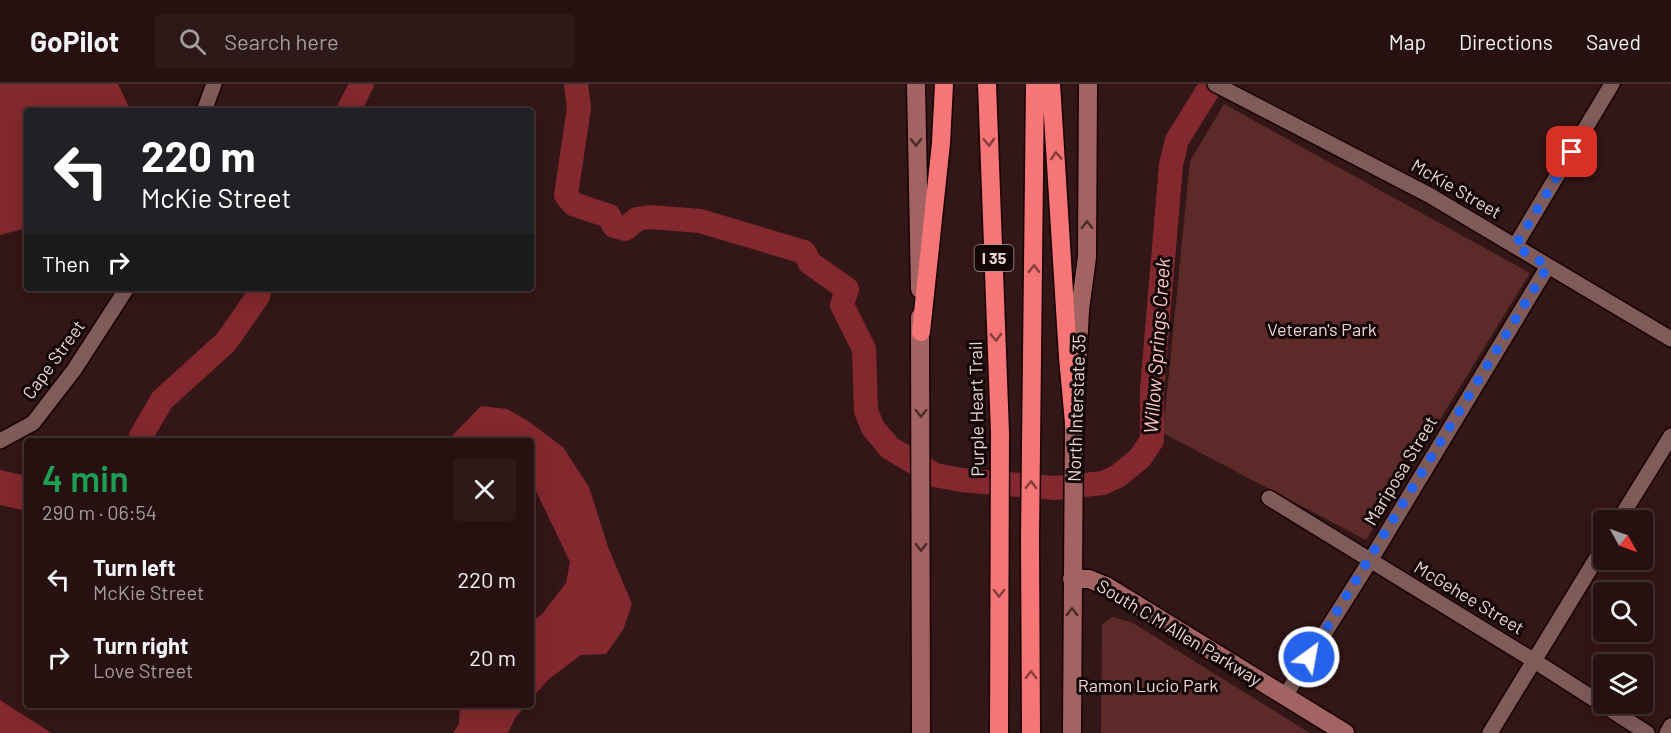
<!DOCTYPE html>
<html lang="en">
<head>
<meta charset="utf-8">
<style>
	body { margin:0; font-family:Barlow,sans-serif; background:#2e1919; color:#f1f3f6; height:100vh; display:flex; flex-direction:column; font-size:22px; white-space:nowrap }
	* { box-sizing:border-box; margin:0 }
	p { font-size:20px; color:#a49d9f }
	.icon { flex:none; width:33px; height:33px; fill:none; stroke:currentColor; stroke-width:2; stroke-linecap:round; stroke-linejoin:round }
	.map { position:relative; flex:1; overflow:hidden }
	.details { position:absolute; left:24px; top:354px; width:510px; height:270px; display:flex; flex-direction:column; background:#261010; border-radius:6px; box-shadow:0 6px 24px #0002,0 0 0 2px #423030 }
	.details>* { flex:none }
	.banner { position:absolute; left:24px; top:24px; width:510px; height:183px; border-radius:6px; box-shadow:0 6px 24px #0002,0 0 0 2px #423030; background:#202124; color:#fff; overflow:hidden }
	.needle { width:39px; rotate:130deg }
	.controls { position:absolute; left:1593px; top:426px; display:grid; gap:12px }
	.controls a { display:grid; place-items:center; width:60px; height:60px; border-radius:6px; background:#261010; box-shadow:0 6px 24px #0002,0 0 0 2px #423030; font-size:30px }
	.pin { position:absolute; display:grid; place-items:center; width:51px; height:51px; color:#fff; margin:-26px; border-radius:12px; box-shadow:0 3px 9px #0006 }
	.me { position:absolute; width:66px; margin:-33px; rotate:32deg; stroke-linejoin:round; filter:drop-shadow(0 0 4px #0008) }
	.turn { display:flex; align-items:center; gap:21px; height:126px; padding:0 18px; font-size:27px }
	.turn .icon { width:78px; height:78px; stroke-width:2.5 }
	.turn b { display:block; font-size:42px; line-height:51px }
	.then { display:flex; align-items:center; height:57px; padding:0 18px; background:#0003; gap:12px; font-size:22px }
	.round { display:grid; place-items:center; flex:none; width:63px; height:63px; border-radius:6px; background:#2e1919 }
	.summary { display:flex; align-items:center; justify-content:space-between; height:102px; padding:0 18px }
	h1 { font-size:36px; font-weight:600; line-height:45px; color:#1e9e55 }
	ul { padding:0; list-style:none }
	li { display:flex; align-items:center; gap:18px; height:78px; padding:0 18px }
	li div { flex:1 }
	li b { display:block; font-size:22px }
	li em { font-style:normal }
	header { display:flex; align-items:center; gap:36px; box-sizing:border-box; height:84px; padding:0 30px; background:#261010; border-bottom:2px solid #423030 }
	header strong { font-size:28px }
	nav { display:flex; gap:33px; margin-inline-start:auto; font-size:21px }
	.search { width:420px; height:54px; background:#2e1919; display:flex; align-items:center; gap:15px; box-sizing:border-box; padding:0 21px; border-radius:6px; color:#a49d9f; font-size:22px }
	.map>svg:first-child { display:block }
	.green { fill:#5d2a2a }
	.water { fill:#83282e }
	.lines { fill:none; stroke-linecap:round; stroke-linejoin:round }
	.river { stroke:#83282e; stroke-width:24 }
	.street-casing { stroke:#190203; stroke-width:18 }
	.secondary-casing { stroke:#190203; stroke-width:21 }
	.highway-casing { stroke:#190203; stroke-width:21 }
	.street { stroke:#7f5b5a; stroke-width:15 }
	.secondary { stroke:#a36363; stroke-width:18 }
	.highway { stroke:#f67577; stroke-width:18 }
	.oneway { stroke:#4c2b2b }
	.oneway2 { stroke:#843e3e }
	.route { stroke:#2563eb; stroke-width:10; stroke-dasharray:0 18 }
	.labels { text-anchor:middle; stroke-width:6; stroke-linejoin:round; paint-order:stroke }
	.shield { fill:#120606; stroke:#aa9897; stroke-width:1.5 }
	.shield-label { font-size:16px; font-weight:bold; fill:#ebd6d5 }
	.street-label { font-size:18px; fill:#ebd6d5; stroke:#120606 }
	.park-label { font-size:18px; fill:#efd4d2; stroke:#120606 }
	.water-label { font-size:20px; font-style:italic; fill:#fbc6c4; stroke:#120606 }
</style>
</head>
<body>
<header>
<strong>GoPilot</strong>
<div class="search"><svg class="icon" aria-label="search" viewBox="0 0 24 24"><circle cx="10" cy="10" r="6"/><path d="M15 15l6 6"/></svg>Search here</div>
<nav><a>Map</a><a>Directions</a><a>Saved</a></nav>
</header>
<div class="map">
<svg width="1671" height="649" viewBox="0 0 1671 649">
	<rect width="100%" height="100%" fill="#331616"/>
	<path class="green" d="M1224,20l306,169 -164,267 -203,-107 27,-272z
		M1113,533l20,6 177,110h-209l1,-109z"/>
	<path class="water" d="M0,0h118l13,27h-104v117l-27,7z
		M481,322l26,3 21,12 35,26 26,40 19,60 24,57 -9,26 -17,24 -25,1 -32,24 -18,20v-77l11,-8 24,-31 4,-21 -34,-71 -5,-4v-46h-84z
		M0,386l27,6v35l-27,-6z
		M0,616l50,32 1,1h-51z
		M460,621h66l-11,13 -7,15h-55l6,-9z"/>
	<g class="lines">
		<path class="river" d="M576,0l3,24 -13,87 7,9 36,12 5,10 11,3 12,-10 13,-2 50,4 104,31 6,11 37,26 -5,16 22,44 2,62 7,17 17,20 45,27 26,5 94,8 48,-5 15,-7 22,-18 12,-18v-51l19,-224 6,-25 30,-48
			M348,27l14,-27
			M142,357l-1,-5 21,-36 64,-58 32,-46 2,-8"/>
		<g class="street-casing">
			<path id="street" d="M1215,0l214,111 242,144
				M204,27l10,-27
				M1515,162l97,-162
				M0,357l33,-18 41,-53 53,-82
				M1269,414l264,162 114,73
				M1619,436l52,-84
				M1285,612l85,-135 178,-295
				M1490,649l114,-187
				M1667,649l4,-7"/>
		</g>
		<g class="secondary-casing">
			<path id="secondary" d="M916,0l4,205
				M920,233l1,416
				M1072,495h17l17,7 239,147
				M1072,649l2,-310 6,-113 7,-53 1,-173"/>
		</g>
		<g class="highway-casing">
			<path id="highway" d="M987,0l13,349 -1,300
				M1051,0l17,273 6,66
				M921,248l20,-189 3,-59
				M1031,649l-1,-195 5,-454"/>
		</g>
		<use href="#street" class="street"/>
		<use href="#secondary" class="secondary"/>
		<use href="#highway" class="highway"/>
	</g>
	<defs><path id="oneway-chevron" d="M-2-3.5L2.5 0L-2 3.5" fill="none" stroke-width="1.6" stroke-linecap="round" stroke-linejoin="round" transform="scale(1.5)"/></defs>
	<g class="oneway">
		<use href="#oneway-chevron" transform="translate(916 58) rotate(89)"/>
		<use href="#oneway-chevron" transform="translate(1087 141) rotate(-90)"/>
		<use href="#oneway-chevron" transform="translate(921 329) rotate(90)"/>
		<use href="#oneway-chevron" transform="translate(921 463) rotate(90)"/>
		<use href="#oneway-chevron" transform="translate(1072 528) rotate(-90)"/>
	</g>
	<g class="oneway2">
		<use href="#oneway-chevron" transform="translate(989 58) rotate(88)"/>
		<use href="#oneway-chevron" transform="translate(1056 72) rotate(-94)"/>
		<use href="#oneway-chevron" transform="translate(1034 185) rotate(-89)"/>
		<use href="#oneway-chevron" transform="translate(996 253) rotate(88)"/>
		<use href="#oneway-chevron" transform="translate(1031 401) rotate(-89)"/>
		<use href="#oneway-chevron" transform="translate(999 509) rotate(90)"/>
		<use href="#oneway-chevron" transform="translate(1031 591) rotate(-91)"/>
	</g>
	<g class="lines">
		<path class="route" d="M1309,573l239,-391 -33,-20 57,-94"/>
	</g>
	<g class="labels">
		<rect class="shield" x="974.5" y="161" width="39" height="26" rx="4.5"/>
		<g class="shield-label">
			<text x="994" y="180">I 35</text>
		</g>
		<g class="street-label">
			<text transform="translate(1456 105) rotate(30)" y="6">McKie Street</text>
			<text transform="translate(54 276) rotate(-54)" y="6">Cape Street</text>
			<text transform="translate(1077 324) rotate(-88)" y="6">North Interstate 35</text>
			<text transform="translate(977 325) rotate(-91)" y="6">Purple Heart Trail</text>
			<text transform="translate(1401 387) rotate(-59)" y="6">Mariposa Street</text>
			<text transform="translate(1469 514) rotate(31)" y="6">McGehee Street</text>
			<text transform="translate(1179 549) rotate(31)" y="6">South C M Allen Parkway</text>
		</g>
		<g class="park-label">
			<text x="1322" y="252">Veteran's Park</text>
			<text x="1148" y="608">Ramon Lucio Park</text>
		</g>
		<g class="water-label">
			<text transform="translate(1157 262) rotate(-86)" y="7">Willow Springs Creek</text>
		</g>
	</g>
</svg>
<div class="controls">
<a><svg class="needle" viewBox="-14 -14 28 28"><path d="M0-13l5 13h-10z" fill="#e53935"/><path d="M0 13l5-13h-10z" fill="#a49d9f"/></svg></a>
<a><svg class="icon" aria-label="search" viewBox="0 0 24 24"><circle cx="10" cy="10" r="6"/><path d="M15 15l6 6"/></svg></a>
<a><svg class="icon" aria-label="layers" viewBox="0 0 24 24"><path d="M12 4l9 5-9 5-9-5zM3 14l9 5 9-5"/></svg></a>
</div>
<div class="pin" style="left:1572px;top:68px;background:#d93025"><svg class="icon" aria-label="arrive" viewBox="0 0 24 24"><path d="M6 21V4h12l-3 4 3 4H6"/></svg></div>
<svg class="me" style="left:1309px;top:573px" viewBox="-20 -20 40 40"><circle r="17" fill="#2563eb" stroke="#fff" stroke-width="3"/><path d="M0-11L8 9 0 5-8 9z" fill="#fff"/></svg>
<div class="banner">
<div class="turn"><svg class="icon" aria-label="left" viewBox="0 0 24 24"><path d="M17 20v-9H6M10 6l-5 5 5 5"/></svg><div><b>220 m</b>McKie Street</div></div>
<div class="then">Then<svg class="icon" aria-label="right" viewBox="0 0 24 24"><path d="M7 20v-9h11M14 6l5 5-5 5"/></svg></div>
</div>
<section class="details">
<div class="summary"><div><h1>4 min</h1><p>290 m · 06:54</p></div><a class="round"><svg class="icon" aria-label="close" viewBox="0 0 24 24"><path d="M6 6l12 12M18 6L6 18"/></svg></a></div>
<ul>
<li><svg class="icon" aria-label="left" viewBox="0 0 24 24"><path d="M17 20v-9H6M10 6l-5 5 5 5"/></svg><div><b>Turn left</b><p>McKie Street</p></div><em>220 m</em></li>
<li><svg class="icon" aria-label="right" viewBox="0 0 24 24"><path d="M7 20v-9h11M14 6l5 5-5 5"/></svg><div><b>Turn right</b><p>Love Street</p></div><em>20 m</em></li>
</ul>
</section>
</div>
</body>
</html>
